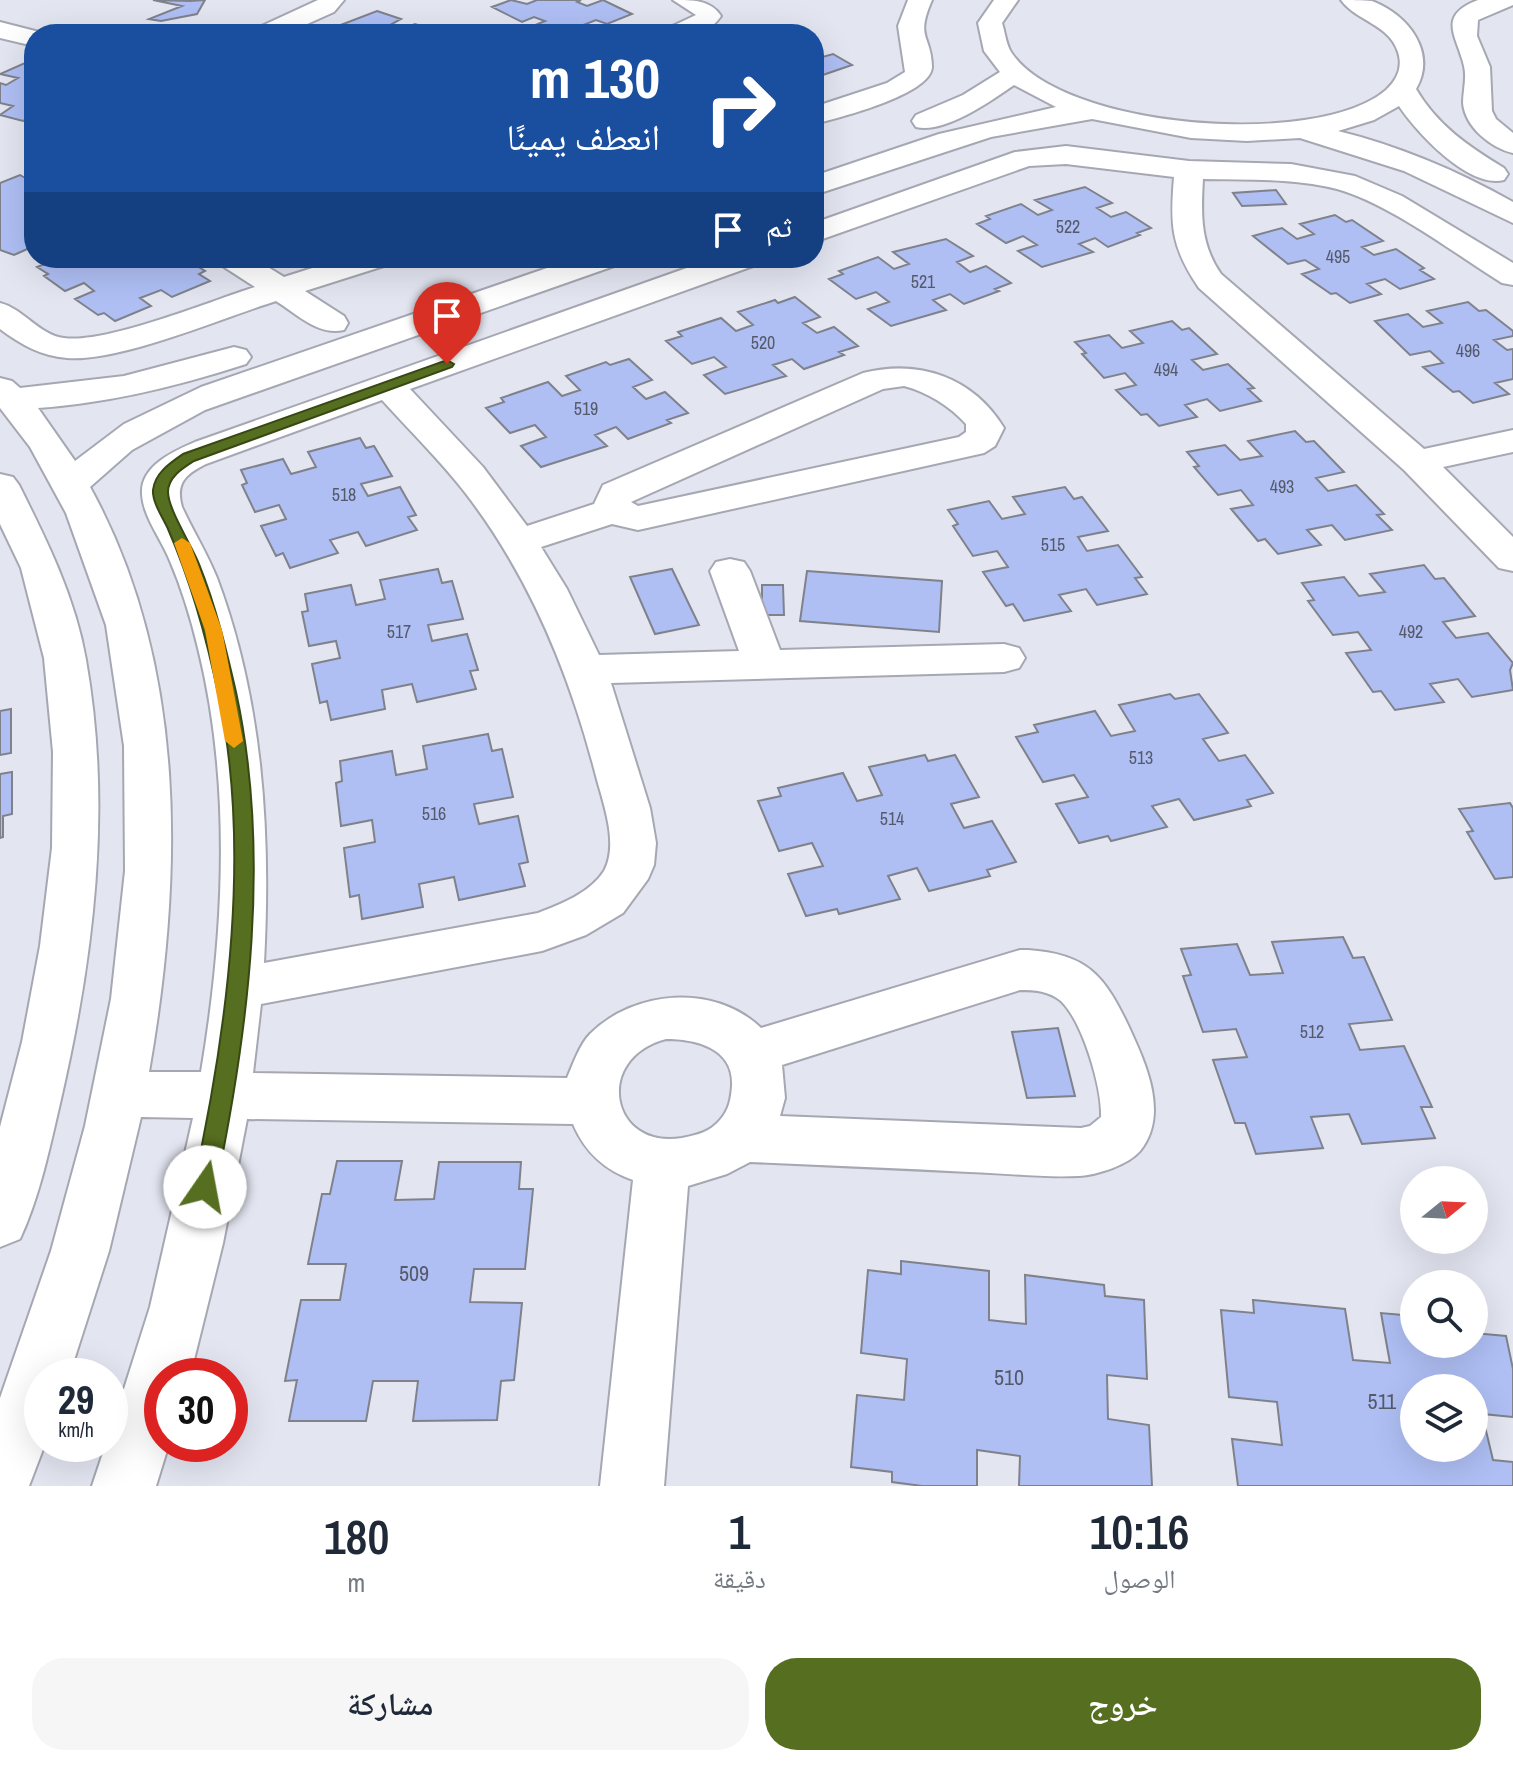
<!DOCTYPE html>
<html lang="ar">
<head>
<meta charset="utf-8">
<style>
	body { margin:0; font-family:"Archivo Narrow","Noto Naskh Arabic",sans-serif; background:#f6f6f7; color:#1f2937; direction:rtl; height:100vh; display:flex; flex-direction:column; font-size:30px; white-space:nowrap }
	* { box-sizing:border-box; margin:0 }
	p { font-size:26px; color:#747a83 }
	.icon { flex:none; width:44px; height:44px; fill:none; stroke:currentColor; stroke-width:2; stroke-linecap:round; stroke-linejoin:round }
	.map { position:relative; height:1486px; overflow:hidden; direction:ltr }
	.panel { display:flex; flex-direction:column; background:#fff; flex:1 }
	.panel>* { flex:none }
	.guide { position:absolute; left:24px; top:24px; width:800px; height:244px; border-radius:32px; box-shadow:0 8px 32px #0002; direction:rtl; background:#1a4fa0; color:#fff; overflow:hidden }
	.needle { width:52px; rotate:72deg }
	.controls { position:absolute; left:1400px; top:1166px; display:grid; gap:16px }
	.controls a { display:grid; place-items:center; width:88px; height:88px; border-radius:50%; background:#fff; box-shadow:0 8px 32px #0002; font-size:40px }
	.speed { position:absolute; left:24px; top:1358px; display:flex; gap:16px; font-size:40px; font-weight:700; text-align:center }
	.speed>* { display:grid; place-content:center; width:104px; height:104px; border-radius:50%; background:#fff; box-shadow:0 8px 32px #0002; line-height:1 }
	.speed small { font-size:20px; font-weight:400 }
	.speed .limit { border:12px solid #d22; background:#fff; color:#111 }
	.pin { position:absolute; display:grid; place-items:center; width:68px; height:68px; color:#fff; margin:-82px -34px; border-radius:50% 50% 50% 0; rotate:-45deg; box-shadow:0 0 8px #0007 }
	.pin .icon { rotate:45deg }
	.me { position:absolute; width:88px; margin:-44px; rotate:12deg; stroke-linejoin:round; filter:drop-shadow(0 0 6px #0008) }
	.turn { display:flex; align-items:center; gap:28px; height:168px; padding:0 32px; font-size:36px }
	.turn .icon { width:104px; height:104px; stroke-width:2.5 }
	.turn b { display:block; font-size:56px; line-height:68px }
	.then { display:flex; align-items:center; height:76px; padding:0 32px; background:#0003; gap:16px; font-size:30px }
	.eta { display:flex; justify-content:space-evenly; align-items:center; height:136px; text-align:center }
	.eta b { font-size:48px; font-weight:600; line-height:56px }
	.button { display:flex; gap:16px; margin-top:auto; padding:16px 32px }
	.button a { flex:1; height:92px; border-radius:32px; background:#566e1f; color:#fff; font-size:32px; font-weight:600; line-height:92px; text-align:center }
	.button a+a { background:#f6f6f7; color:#1f2937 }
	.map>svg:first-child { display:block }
	.building { fill:#afbff4; stroke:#7f828b; stroke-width:2; fill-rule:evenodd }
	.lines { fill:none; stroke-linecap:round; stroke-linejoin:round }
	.minor-casing { stroke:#a5a8b2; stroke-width:4 }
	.minor { fill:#fff; fill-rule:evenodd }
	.route { fill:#566e1f; stroke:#384814; stroke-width:2 }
	.slow { fill:#f59e0b }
	.labels { text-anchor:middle; stroke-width:8; stroke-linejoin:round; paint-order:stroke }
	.number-label { font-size:18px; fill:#555a6b }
	.near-number-label { font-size:22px; fill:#555a6b }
</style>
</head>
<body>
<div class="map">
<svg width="1513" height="1486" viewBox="0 0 1513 1486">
	<rect width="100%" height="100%" fill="#e3e6f1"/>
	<path class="building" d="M153,0l37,1 15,-1 -8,14 -36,7 -12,-2 33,-13z
		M511,0l16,4 10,-4h44l-4,2 10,4 16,-6 29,14 -25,10 -11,-4 -13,5 11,5 -11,4h-31l-19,-8 12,-5 -11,-4 -12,5 -30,-15z
		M377,11l24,8 -11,6 13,4 12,-5 22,7 -6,3h-83l5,-3 -15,-5z
		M814,54l5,4 14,-4 19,11 -38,13z
		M34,59v55l-11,7 -23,-6 13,-9 -13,-3v-20l6,2 12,-7 -18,-4z
		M20,175l9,5 5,-2v68l-20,9 -14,-5v-67z
		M1085,187l27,16 -15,5 14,9 15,-5 25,16 -14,5 3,2 -32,12 -13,-9 -16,6 14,8 -51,15 -24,-16 19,-6 -14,-9 -17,7 -29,-19 13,-5 -4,-3 35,-12 17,11 14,-5 -17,-10z
		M1276,190l10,14 -44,2 -9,-13z
		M1335,215l11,7 6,-2 31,21 -21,6 12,8 22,-6 28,19 -4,2 14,9 -34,10 -15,-10 -18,5 14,10 -31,9 -14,-10 -5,1 -29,-20 17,-5 -14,-9 -17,4 -35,-28 29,-8 15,11 17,-5 -14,-10z
		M946,239l27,17 -16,6 13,10 16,-6 25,17 -16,6 4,2 -35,13 -14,-10 -17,6 13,10 -55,16 -23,-17 21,-7 -13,-10 -20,7 -27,-20 14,-5 -4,-3 39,-14 16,12 15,-5 -16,-12z
		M60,258h17l6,4 10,-4h59l-4,1 10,7 26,-8 21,13 -6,3 11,7 -38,16 -11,-7 -21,8 11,8 -36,15 -11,-8 -6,2 -23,-16 19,-8 -10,-8 -19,8 -21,-15 4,-2 -11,-7z
		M795,297l25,20 -17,6 14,10 17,-6 24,19 -19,6 5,3 -40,14 -12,-10 -19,6 13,11 -61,18 -21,-19 22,-8 -12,-10 -22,7 -26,-23 16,-5 -4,-4 43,-14 15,13 17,-6 -15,-13 37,-12 3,3z
		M1468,302l11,9 7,-1 27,21v5l-19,4 13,10 6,-1v30l-18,4 14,11 -36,9 -14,-12 -6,1 -30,-25 20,-4 -13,-12 -20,4 -35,-34 33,-7 15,13 19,-4 -15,-12z
		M1172,321l10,9 7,-2 28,26 -25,6 11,10 25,-6 26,24 -6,1 13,12 -41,10 -13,-12 -22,6 12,12 -38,9 -12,-12 -6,1 -25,-25 20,-5 -11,-12 -21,5 -22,-24 4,-1 -11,-11 34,-7 13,13 21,-5 -13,-12z
		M629,359l23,21 -19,7 13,12 19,-7 23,21 -21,7 4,3 -43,16 -12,-12 -21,8 12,11 -66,21 -20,-21 25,-9 -11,-12 -25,8 -24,-25 18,-6 -3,-4 47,-16 14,14 18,-6 -14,-14 40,-14 4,3z
		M1295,431l11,11 8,-1 30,31 -28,6 12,13 28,-6 28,29 -7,1 15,15 -47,10 -13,-15 -25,5 14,15 -43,9 -13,-15 -7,2 -27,-32 22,-4 -12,-15 -23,5 -24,-28 5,-1 -12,-14 38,-7 15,15 22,-4 -14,-15z
		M360,438l6,10 8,-2 18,30 -31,8 7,12 32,-9 16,28 -8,2 9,13 -51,16 -8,-14 -28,8 8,13 -48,15 -7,-15 -7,3 -15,-30 25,-7 -7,-14 -24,7 -13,-27 5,-2 -6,-13 42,-11 8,15 25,-7 -8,-15z
		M1065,487l9,12 8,-2 26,34 -30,6 9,14 31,-6 24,32 -7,1 12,16 -50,11 -11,-16 -27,6 12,16 -47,10 -11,-17 -7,2 -23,-34 25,-5 -11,-16 -24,5 -20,-30 5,-2 -10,-14 41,-9 13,18 23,-5 -12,-17z
		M1424,565l11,14 9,-1 31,38 -32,6 13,16 32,-5 25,30 -3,7 3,20 -41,7 -14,-18 -28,5 14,18 -49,8 -14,-19 -8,1 -27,-39 25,-3 -13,-18 -25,3 -25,-34 6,-1 -12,-17 42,-6 15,19 26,-4 -15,-18z
		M438,569l4,14 10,-2 11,38 -35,6 4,16 35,-7 11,36 -8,1 6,18 -59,13 -5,-18 -30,6 3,19 -54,11 -4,-19 -7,2 -8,-39 28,-6 -4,-17 -27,5 -7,-34 6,-1 -3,-17 46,-9 5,20 29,-6 -5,-19z
		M672,569l27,56 -44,9 -25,-57z
		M807,571l135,10 -3,51 -139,-11z
		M762,585h21l1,30h-22z
		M1170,694l5,5 24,-5 29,39 -25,6 16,22 26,-6 28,38 -26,7 4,6 -57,14 -15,-21 -27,7 15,21 -56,14 -3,-5 -29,7 -23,-39 32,-7 -14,-22 -31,7 -27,-45 22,-5 -4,-7 61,-14 16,25 24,-5 -16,-26z
		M11,709v44l-11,2v-44z
		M488,734l4,17 10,-2 11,48 -39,7 5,20 39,-8 10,46 -9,2 6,22 -66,14 -5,-23 -35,7 4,23 -61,12 -3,-24 -9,2 -6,-49 31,-6 -3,-22 -31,6 -5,-43 6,-2 -2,-20 52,-10 4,24 31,-6 -4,-23z
		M925,755l3,6 27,-6 24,42 -28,7 13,24 28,-7 24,41 -29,8 3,6 -61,15 -12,-23 -29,8 12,23 -61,15 -2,-5 -31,7 -18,-42 35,-8 -11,-23 -33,8 -21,-50 23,-5 -3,-8 65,-15 14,28 25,-6 -13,-28z
		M12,772v42l-9,2v21l-3,1v-64z
		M1510,803l3,5v69l-18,2 -28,-47 6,-1 -14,-22z
		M1343,937l10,21 11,-1 28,63 -43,4 11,26 44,-4 28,61h-11l14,31 -73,6 -13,-30 -38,3 12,31 -67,6 -11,-31h-10l-22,-63 34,-3 -11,-28 -33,3 -20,-56 8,-1 -10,-26 56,-5 13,31 33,-2 -11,-31z
		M1058,1028l17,68 -48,2 -15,-66z
		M337,1161h65l-7,39 39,-1 5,-37h82l-2,27h14l-8,80h-51l-4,33 52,1 -8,77 -13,1 -4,39 -84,1 5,-40h-45l-7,40h-77l8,-41 -12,1 16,-81h39l6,-36h-38l14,-70h8z
		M901,1261l88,10v49l37,4 -1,-49 79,10 1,11 39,4 3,79 -40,-4 1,44 41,6 3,61h-133l1,-30 -43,-6v36h-55l-30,-4v-10l-41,-5 6,-72 47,5 3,-41 -46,-6 7,-83 33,4z
		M1253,1300l92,9 8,51 37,3 -9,-50 33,3v28h60v-11l32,3 7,33v48l-31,-3 11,46 20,2v24h-275l-6,-47 50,6 -5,-43 -48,-5 -8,-87 33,3zM1414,1388h60v60h-60z"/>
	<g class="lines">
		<g class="minor-casing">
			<path id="minor" d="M318,0h26l-10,12 -49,22h-34l4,-5z
				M673,0c20,0 38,0 48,16 -14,21 -35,18 -59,18l4,-5 30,-14z
				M908,0h24c-17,39 -1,34 0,66 1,28 -94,52 -118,58v-17l73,-24 18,-11 -7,-46z
				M994,0h24l-16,23c3,9 4,21 9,29 50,77 307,97 375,38 11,-10 17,-23 12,-38 -9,-28 -42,-31 -57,-52 9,0 22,0 31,1 37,14 65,52 44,88 21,36 53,58 88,79l4,6 -4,6c-35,9 -87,-47 -105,-74l-25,14 -36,11c61,15 120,40 175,71v21l-109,-52 -104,-33 -53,3 -56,-3 -99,-19 -101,18 -177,58v-19l125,-42 117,-27 -42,-22c-23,16 -70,49 -98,42l-4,-6 4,-6 47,-20 37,-23 -16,-21 -6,-28z
				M1478,0h35v5l-35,15 -1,16 13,31 2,44 4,8 17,14v20c-22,-5 -48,-26 -50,-50 0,-12 4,-25 1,-37 -7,-30 -28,-50 14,-66z
				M0,22l43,11 1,1h-10v12l-34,-8z
				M1066,146l123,15 102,3 64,12 47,20 111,67v22l-11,-2c-48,-30 -112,-79 -165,-94 -43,-11 -90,-9 -134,-10 -2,35 -3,65 18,95l203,175 89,-19v22l-70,15 70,70v34l-14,-3 -95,-98 -205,-182c-28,-41 -29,-63 -25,-111l-108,-13 -37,2 -215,76v-19l201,-71z
				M216,258h37l31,19 60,-19h48l-5,7 -82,26 39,25 4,7 -4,7c-26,6 -47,-16 -68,-29 -54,17 -156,61 -209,57 -26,-2 -47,-14 -67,-29v-26c24,6 39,32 64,35 42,6 147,-37 191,-51l-34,-22z
				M576,258h46l-5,7 -412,145 -73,40 -42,37c98,178 93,390 59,585h52c23,-137 31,-287 -3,-424 -7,-29 -16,-59 -28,-87 -8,-21 -27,-44 -28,-67 -2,-28 32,-43 53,-52l520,-184h46l-5,7 -346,124 73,78 44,59 67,-22 9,-19 260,-112c56,-14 110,4 141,55l-9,18 -11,7 -346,77 -26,-6 -71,23 26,42 32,66 140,-4 -29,-80 6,-9 14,-3 14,3 6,9 30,79 224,-6 15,4 6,10 -6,10 -15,4 -393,11 39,125 6,35 -2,22 -6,14 -25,34 -37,22 -44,16 -281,53 -8,69 314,5c6,-14 13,-34 23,-44 44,-44 124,-51 171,-6l259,-78h8c59,4 76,25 100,75 17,37 42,89 12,126 -12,14 -43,24 -61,25 -36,2 -74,-3 -110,-4 -73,-4 -146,-7 -219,-10l-23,12 -39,12 -24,300h-64l33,-306c-29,-10 -48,-28 -60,-56l-326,-5 -24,124 -33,133h-28v68h7l-13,42h-64l14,-42h4v-11l40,-126 43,-189 -52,-1 -32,134 -40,125h-27v68h3l-16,42h-29v-88l51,-147 34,-125 26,-127 14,-128 -1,-125 -18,-121 -40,-112 -36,-66 -30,-39v-30l12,3 8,7 104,-12 110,-29 12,3 5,7 -5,7c-68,22 -137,39 -208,44l37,53 49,-37 77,-37zM904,386c23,6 46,20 62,38v8l-7,5 -321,69 -7,-4 252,-113zM382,400c28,31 59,61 85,95 64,84 103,180 129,281 7,27 23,68 8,95 -14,22 -43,33 -66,42l-274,50c7,-130 -1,-262 -47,-385 -10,-25 -24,-47 -35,-71 -7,-24 4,-33 24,-43zM1020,990c15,0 29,1 41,11 22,21 41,87 40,116l-11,9 -9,2 -301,-12 5,-18 -3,-33zM666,1039c30,0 68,9 66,47 -1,13 -3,24 -12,34 -10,12 -23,15 -38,18 -72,12 -89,-80 -16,-99z
				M0,474l13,3 6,8c28,56 56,112 67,175 26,147 8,295 -25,439 -11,47 -21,97 -41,140l-20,8v-120l22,-85 18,-96 12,-98 1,-96 -9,-94 -23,-90 -21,-44z"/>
		</g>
		<use href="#minor" class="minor"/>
	</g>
	<path class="route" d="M447,360l7,4 -2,3 -258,94c-11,7 -26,16 -26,31 0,17 24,54 31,72 17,42 27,85 37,128 35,161 13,336 -20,495l-3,8 -8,3 -8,-3 -4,-8c34,-153 59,-334 26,-489 -12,-59 -27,-114 -51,-169 -5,-11 -16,-27 -15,-39 2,-17 17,-27 30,-36z"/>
	<path class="slow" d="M182,538l8,5 32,87 21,111 -9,7 -9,-7 -20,-111 -31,-87z"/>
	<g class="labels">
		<g class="number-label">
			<text x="1068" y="233">522</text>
			<text x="1338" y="263">495</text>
			<text x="923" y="288">521</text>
			<text x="763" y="349">520</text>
			<text x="1468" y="357">496</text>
			<text x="1166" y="376">494</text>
			<text x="586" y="415">519</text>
			<text x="1282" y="493">493</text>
			<text x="344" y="501">518</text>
			<text x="1053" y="551">515</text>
			<text x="399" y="638">517</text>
			<text x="1411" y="638">492</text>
			<text x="1141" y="764">513</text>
			<text x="434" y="820">516</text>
			<text x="892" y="825">514</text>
			<text x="1312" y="1038">512</text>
		</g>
		<g class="near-number-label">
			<text x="414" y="1281">509</text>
			<text x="1009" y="1385">510</text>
			<text x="1382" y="1409">511</text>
		</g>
	</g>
</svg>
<div class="controls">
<a><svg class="needle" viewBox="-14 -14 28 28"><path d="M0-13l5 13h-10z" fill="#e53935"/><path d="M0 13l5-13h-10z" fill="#747a83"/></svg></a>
<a><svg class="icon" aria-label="search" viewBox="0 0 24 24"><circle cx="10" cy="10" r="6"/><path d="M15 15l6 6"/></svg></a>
<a><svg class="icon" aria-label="layers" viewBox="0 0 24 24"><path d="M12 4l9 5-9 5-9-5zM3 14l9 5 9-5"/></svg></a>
</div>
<div class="speed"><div>29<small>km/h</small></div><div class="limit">30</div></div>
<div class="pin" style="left:447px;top:364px;background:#d93025"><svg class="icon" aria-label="arrive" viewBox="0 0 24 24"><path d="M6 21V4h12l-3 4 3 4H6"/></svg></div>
<svg class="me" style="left:205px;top:1187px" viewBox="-20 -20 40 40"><circle r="19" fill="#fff"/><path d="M0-13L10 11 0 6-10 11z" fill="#566e1f"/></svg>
<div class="guide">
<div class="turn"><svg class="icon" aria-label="right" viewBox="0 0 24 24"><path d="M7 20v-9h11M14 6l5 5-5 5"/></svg><div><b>130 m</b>انعطف يمينًا</div></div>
<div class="then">ثم<svg class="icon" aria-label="arrive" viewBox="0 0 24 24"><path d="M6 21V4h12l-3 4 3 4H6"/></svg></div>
</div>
</div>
<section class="panel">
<div class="eta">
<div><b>10:16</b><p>الوصول</p></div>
<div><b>1</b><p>دقيقة</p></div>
<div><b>180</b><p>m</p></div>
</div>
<div class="button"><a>خروج</a><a>مشاركة</a></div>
</section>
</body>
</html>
